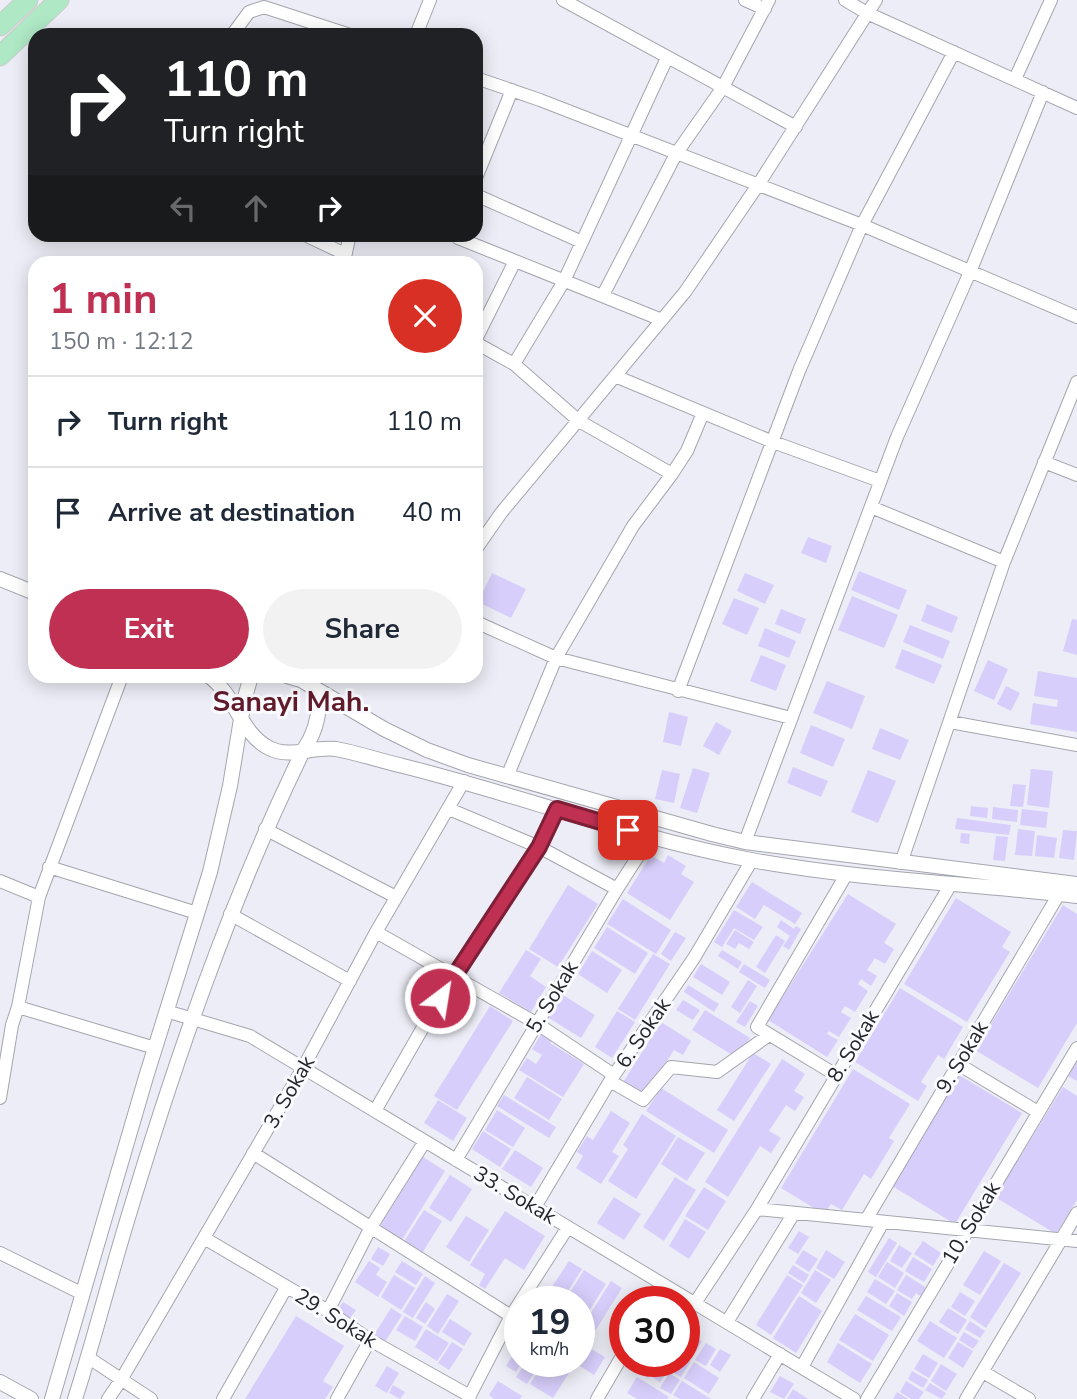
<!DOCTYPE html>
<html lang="en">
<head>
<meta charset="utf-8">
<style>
	body { margin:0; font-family:"Nunito Sans",sans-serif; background:#f2f2f3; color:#1f2937; height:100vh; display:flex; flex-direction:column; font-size:26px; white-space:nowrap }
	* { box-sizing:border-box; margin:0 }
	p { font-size:23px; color:#747a83 }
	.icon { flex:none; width:38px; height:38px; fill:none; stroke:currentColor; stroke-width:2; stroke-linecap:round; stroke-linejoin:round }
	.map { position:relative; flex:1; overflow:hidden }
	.panel { position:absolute; left:28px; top:256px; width:455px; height:427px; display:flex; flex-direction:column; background:#fff; border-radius:21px; box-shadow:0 4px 18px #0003 }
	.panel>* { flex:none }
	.guide { position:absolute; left:28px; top:28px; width:455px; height:214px; border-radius:21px; box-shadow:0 4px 18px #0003; background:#202124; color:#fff; overflow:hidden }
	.speed { position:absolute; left:504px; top:1286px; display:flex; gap:14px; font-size:35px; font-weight:700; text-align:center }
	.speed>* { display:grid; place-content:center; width:91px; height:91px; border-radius:50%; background:#fff; box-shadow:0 4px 18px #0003; line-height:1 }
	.speed small { font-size:18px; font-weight:400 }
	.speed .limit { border:10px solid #d22; background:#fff; color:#111 }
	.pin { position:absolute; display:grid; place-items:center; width:60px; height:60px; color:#fff; margin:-30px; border-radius:14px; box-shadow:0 4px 10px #0006 }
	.me { position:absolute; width:77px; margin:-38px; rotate:31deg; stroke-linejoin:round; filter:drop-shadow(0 0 5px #0008) }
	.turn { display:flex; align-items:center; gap:24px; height:147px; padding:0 21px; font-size:32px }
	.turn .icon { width:91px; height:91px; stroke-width:2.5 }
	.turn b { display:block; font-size:49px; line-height:60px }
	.lanes { display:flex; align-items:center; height:66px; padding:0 21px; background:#0003; justify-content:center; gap:35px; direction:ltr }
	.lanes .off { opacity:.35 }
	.round { display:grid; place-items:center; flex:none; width:74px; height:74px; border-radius:37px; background:#f2f2f3 }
	.headline { display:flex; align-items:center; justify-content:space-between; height:119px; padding:0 21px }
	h1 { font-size:42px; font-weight:700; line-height:52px; color:#c03053 }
	.action { display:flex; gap:14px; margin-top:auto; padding:14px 21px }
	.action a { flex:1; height:80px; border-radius:42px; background:#c03053; color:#fff; font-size:28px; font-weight:700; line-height:80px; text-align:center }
	.action a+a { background:#f2f2f3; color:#1f2937 }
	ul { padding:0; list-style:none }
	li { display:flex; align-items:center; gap:21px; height:91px; padding:0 21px; border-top:2px solid #e0e1e3 }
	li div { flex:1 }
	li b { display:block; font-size:26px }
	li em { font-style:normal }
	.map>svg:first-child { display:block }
	.building { fill:#d8cefb }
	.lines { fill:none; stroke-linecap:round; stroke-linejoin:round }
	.minor-casing { stroke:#a4a6ae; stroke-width:14 }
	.tertiary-casing { stroke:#a4a6ae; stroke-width:16 }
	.primary-casing { stroke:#cbcbcc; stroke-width:21 }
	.minor { stroke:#fff; stroke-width:12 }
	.tertiary { stroke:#fff; stroke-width:14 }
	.primary { stroke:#aee8c5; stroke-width:19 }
	.route-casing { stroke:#7d1f36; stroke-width:18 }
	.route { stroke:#c03053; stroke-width:12 }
	.labels { text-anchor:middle; stroke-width:6; stroke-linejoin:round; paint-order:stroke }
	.street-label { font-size:21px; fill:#26262a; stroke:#fafbff }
	.district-label { font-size:28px; font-weight:bold; fill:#611b2a; stroke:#fafbff }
</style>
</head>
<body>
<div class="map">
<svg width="1077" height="1399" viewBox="0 0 1077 1399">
	<rect width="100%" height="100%" fill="#ecedf6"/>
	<path class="building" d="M808,537l24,9 -6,17 -25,-10z
		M859,571l48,19 -8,20 -48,-20z
		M492,573l34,16 -15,29 -33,-16z
		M745,573l29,12 -9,19 -28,-13z
		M852,596l46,19 -14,33 -46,-18z
		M734,598l25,10 -12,27 -25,-11z
		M927,604l31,13 -6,16 -31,-12z
		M781,609l25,10 -6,15 -25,-10z
		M1072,619l5,1v35l-14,-4z
		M910,625l40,16 -7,18 -40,-17z
		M765,628l31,13 -7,17 -31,-12z
		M902,649l40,16 -8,19 -39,-16z
		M761,655l25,10 -10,26 -26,-10z
		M988,660l20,9 -14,31 -20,-9z
		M1038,671l39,7v54l-47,-8 3,-21 24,4 1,-7 -24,-4z
		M827,681l38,15 -13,33 -39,-16z
		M1006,686l14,7 -9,18 -14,-7z
		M669,712l19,5 -7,29 -18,-4z
		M716,722l16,9 -13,24 -16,-9z
		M811,725l34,14 -12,28 -33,-14z
		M880,728l29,12 -9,20 -28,-11z
		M793,767l35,14 -7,16 -34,-14z
		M693,768l17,5 -13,40 -17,-5z
		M1031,769l22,2 -4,37 -22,-3z
		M662,770l18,4 -6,29 -19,-4z
		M868,770l28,11 -18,42 -27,-11z
		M1013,784l13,1 -3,22 -13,-1z
		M971,806l17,2 -1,10 -17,-2z
		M993,807l25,3 -1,12 -25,-3z
		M1022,809l26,3 -2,16 -26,-3z
		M957,818l54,7 -2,10 -54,-6z
		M1018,829l17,2 -3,25 -17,-1z
		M1063,830l14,1 -3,29 -15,-2z
		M961,833l9,1 -1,10 -9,-1z
		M1037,835l20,3 -3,20 -19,-2z
		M996,836l12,1 -3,24 -12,-1z
		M651,855l13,8 4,-8 18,11 -5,8 13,8 -24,38 -43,-27z
		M752,882l50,31 -7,11 -31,-19 -9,14 -19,-12z
		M568,885l30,19 -40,63 -29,-18z
		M848,894l48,30 -12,19 10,6 -9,15 -10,-6 -8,12 10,6 -6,10 -10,-7 -3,5 10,7 -13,21 -10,-6 -4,6 10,6 -12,19 -10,-6 -2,3 11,6 -11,17 -59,-37z
		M956,898l55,34 -9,15 8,5 -43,70 -63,-38z
		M623,899l48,31 -15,24 -49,-30z
		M1063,905l14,9v109l-39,65 -63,-38z
		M734,910l29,17 -9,13 -20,-12 -12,19 -8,-5z
		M781,920l13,9 2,-3 5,3 -12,21 -6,-4 7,-10 -13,-9z
		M607,927l41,26 -13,21 -41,-26z
		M735,930l19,12 -5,7 -10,-6 -4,6 -9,-5z
		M675,932l11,6 -15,23 -10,-7z
		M776,935l9,6 -20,32 -9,-6z
		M526,950l15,9 -11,17 16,11 -15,25 -32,-19z
		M722,950l20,12 -4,7 -20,-13z
		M592,951l30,19 -15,23 -29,-19z
		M653,954l17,10 -35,56 -17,-11z
		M701,964l29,18 -8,13 -29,-18z
		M744,964l26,16 -5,8 -26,-16z
		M748,980l9,6 -17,27 -9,-6z
		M688,985l31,19 -5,8 -30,-20z
		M900,988l63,39 -19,32 -6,-4 -17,27 6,4 -9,15 -63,-39z
		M563,995l32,20 -14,23 -32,-20z
		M683,1000l17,10 -7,10 -17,-10z
		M750,1001l8,5 -13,21 -9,-5z
		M490,1006l23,15 -56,89 -23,-14z
		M705,1010l45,28 -13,20 -45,-28z
		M617,1011l18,11 -23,36 -17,-11z
		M661,1022l30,19 -8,14 -9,-5 -31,48 -21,-14z
		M542,1033l11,6 -3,4 34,21 -21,33 -44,-27 8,-12 9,6 6,-9 -10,-6z
		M753,1053l18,11 -37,57 -17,-11z
		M782,1059l23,15 -11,17 10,6 -9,14 -9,-6 -17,26 12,7 -10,15 -11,-7 -32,51 -23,-15z
		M1077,1061v20l-9,-5z
		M853,1069l57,35 -21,34 5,3 -23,38 -7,-5 -22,36 -11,-6 -7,10 -43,-26z
		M959,1075l63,38 -67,111 -63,-38z
		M527,1077l35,22 -13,21 -35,-22z
		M1063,1087l14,9v104l-21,34 -61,-37z
		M661,1088l67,42 -14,23 -68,-42z
		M504,1095l52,32 -7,11 -52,-32z
		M438,1100l29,18 -14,23 -29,-18z
		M497,1110l28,18 -12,19 -28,-17z
		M611,1111l19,12 -18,29 7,4 -18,28 -25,-16 7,-12 -6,-4 10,-16 6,4z
		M642,1114l34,22 -40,63 -28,-18 20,-32 -5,-4z
		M483,1131l28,18 -11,18 -28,-18z
		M678,1137l27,16 -18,28 -26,-17z
		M515,1150l28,18 -12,19 -29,-18z
		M423,1157l22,14 -43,69 -22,-14z
		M450,1175l22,14 -21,33 -22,-14z
		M675,1177l21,13 -32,51 -21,-14z
		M704,1187l22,14 -18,29 -23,-14z
		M614,1197l27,17 -17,26 -27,-17z
		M424,1210l18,11 -21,34 -18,-12z
		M505,1211l40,25 -21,34 -19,-12 -20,31 -6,-4 6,-11 -15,-9z
		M466,1216l23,14 -20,32 -23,-15z
		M685,1219l21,13 -17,27 -20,-13z
		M799,1231l10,6 -11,17 -10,-6z
		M889,1238l8,5 -21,34 -8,-5z
		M923,1241l18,12 -8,13 -19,-12z
		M899,1245l13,8 -10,15 -12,-7z
		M378,1247l12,7 -7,12 -12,-7z
		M803,1250l15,9 -9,13 -14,-9z
		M826,1250l19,12 -11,17 -18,-11z
		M984,1251l17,10 -21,34 -17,-10z
		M913,1257l19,12 -8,13 -19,-11z
		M369,1261l11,7 -4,7 11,7 -9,15 -23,-15z
		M402,1261l21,13 -7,11 -21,-13z
		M569,1261l13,8 -20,32 -14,-8z
		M887,1262l17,11 -9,15 -17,-11z
		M1004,1263l17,10 -35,55 -16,-11z
		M793,1265l16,10 -5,8 -16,-10z
		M584,1270l22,14 -20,32 -7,-5v-9h-15z
		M815,1270l16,10 -15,23 -15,-10z
		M394,1275l21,13 -14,22 -20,-13z
		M787,1275l16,10 -32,50 -15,-10z
		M906,1275l21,13 -5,9 -6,-4 -4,6 -15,-9z
		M425,1276l10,7 -22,35 -10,-6z
		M875,1279l20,12 -9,13 -19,-12z
		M611,1281l11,7 -33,53 -10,-6v-3z
		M960,1292l15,9 -10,15 -14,-9z
		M897,1293l15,9 -8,14 -15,-10z
		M447,1294l12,7 -21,33 -11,-8z
		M799,1296l23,15 -26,42 -23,-15z
		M866,1296l35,21 -9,14 -35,-21z
		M343,1302l13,8 -6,8 -13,-8z
		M426,1302l9,7 -10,15 -9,-6z
		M391,1308l11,7 -19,30 -11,-7z
		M948,1308l19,12 -9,14 -19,-12z
		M855,1314l34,21 -16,26 -34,-21z
		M296,1316l48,30 -21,35 10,6 -8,12h-80z
		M405,1316l18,11 -8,14 -19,-11z
		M450,1319l22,14 -8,13 -22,-14z
		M930,1321l27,17 -13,20 -27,-17z
		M970,1321l15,10 -5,7 -15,-9z
		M426,1329l23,14 -12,18 -22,-14z
		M964,1332l15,9 -6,8 -14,-9z
		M695,1337l7,4 -10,17 -7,-5z
		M452,1342l11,7 -14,21 -11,-7z
		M958,1342l15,9 -10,17 -15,-10z
		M706,1343l10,6 -10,17 -11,-6z
		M838,1343l34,21 -12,19 -33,-21z
		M520,1344v18h2l-6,10 -10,-6z
		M588,1347l17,10 -11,18 -17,-11z
		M720,1349l11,6 -11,17 -10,-7z
		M923,1354l15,9 -9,15 -15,-9z
		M684,1357l7,4 -10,16 -22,-13 2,-2h23z
		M526,1362h9l5,2 -13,20 -11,-7z
		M544,1362h32l-23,36 -23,-14z
		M641,1362h17l-10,16 -12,-8z
		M694,1362l25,16 -10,16 -25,-16z
		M941,1364l16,10 -11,17 -15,-10z
		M387,1366l12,7 -12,20 -12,-7z
		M659,1367l8,5 -7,10 -8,-5z
		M912,1371l16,9 -5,8 -15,-9z
		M669,1373l11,7 -9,14 -11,-6z
		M780,1376l14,8 -10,15 -14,-7z
		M637,1377l32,20 -2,2h-30l-10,-6z
		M498,1381l24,15 -2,3h-26l-5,-4z
		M682,1381l29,18h-31l-7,-4z
		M906,1381l18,11 -5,7h-8l-11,-7z
		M930,1383l16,10 -4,6 -17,-9z
		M393,1385l12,7 -5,7 -11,-6z
		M793,1389l15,10h-21z
		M897,1392l11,7h-15z"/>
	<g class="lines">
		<g class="minor-casing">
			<path id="minor" d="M563,0l233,127
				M745,0l20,9
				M845,0l22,13 210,95
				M232,35l17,-23 15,-5 86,28
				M416,35l14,-35
				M476,78l64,22 322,125 215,92
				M1015,79l36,-79
				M476,178l36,-88
				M476,195l106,47
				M303,234l42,20
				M459,234l-1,4 204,82
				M344,262l6,-28
				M603,295l73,-141 47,-67 46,-87
				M476,339l39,-78
				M476,343l38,21 65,57 93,53
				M514,364l50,-83 103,-223
				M615,376l158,66 107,39
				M1044,462l33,13
				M871,507l133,55
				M476,549l25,-36 184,-221 73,-107 118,-185
				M476,622l80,36 235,60
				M678,691l121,-320 63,-146 92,-173
				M950,722l127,23
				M507,777l49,-119 77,-132 39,-52 15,-23 16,-38
				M449,809l90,38 78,42
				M265,829l131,68
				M745,842l152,-405 73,-165 73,-180
				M901,863l103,-301 73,-180
				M49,867l148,46
				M0,881l39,16
				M230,914l120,67
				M376,932l160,91 78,52
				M18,1007l137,41
				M166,1011l84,25 604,363
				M958,1064l80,48
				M836,1075l-79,-48 89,-152
				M610,1081l33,19 28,-33 46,5 52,-37
				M0,1098l12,-73 6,-18 21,-110 83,-221
				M375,1111l78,-136 86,-128 18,-38
				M253,1153l258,163
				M456,1160l161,-271 34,-53
				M535,1207l75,-126 84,-123 58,-98
				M757,1209l194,-325
				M866,1220l193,-326
				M204,1238l124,73 42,29 100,56
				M0,1253l83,41
				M653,1302l10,-18
				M695,1303l62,-94 320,32
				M328,1311l43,-84 54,-86
				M727,1322l67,-109
				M89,1358l62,41
				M802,1367l81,-145
				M983,1372l46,27
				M108,1399l13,-19 182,-312 73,-136 88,-151
				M223,1399l63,-111
				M337,1399l33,-59
				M468,1399l43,-83 57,-89
				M597,1399l28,-48
				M753,1399l27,-45
				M867,1399l210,-351
				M966,1399l111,-186"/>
		</g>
		<g class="tertiary-casing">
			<path id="tertiary" d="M0,579l35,14
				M209,676c27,20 31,57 60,72 21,11 44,-2 67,1 22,4 45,12 67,17 116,29 230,72 348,94 108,20 217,23 326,36
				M287,676l14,4 83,49 43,21 41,15 244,69 33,8 332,42
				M0,1382l31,17
				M52,1399l94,-322 64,-205 20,-86 14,-85 7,-25
				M75,1399c19,-59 34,-119 52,-178 48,-160 103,-320 176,-470 13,-19 18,-38 15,-60"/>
		</g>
		<g class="primary-casing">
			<path id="primary" d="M0,26l28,-26
				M0,56l59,-56"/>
		</g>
		<use href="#minor" class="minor"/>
		<use href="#tertiary" class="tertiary"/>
		<use href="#primary" class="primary"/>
	</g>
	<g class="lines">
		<g class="route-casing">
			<path id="route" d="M440,998l99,-151 18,-38 71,21"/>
		</g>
		<use href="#route" class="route"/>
	</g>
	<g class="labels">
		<g class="street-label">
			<text transform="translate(552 997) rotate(-59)" y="7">5. Sokak</text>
			<text transform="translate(643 1033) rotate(-56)" y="7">6. Sokak</text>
			<text transform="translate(853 1046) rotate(-59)" y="7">8. Sokak</text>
			<text transform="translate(962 1057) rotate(-59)" y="7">9. Sokak</text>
			<text transform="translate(289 1092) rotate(-60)" y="7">3. Sokak</text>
			<text transform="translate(515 1195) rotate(31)" y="7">33. Sokak</text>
			<text transform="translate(971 1223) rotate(-59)" y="7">10. Sokak</text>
			<text transform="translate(336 1318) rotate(32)" y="7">29. Sokak</text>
		</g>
		<g class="district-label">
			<text x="291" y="711">Sanayi Mah.</text>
		</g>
	</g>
</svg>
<div class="speed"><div>19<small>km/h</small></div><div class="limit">30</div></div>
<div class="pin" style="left:628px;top:830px;background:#d93025"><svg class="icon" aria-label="arrive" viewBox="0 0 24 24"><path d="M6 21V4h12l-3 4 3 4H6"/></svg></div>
<svg class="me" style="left:440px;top:998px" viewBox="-20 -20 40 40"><circle r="17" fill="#c03053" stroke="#fff" stroke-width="3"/><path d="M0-11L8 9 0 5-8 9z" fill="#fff"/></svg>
<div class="guide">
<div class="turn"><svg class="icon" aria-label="right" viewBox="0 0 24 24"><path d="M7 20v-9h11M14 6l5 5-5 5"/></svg><div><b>110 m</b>Turn right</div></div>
<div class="lanes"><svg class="icon off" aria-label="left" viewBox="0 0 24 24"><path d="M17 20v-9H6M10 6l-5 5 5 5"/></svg><svg class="icon off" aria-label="ahead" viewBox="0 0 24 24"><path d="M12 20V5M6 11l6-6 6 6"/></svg><svg class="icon" aria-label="right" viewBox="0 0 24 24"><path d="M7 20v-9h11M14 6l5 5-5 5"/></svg></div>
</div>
<section class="panel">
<div class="headline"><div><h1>1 min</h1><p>150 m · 12:12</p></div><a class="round" style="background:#d93025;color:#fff"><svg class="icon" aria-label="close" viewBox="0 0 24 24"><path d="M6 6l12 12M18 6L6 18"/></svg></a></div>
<ul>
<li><svg class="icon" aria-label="right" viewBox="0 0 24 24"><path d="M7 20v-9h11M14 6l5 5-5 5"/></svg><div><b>Turn right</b></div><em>110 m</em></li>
<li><svg class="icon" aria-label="arrive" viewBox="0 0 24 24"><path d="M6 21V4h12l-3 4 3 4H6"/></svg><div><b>Arrive at destination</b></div><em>40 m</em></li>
</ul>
<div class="action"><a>Exit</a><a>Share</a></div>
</section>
</div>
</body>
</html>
